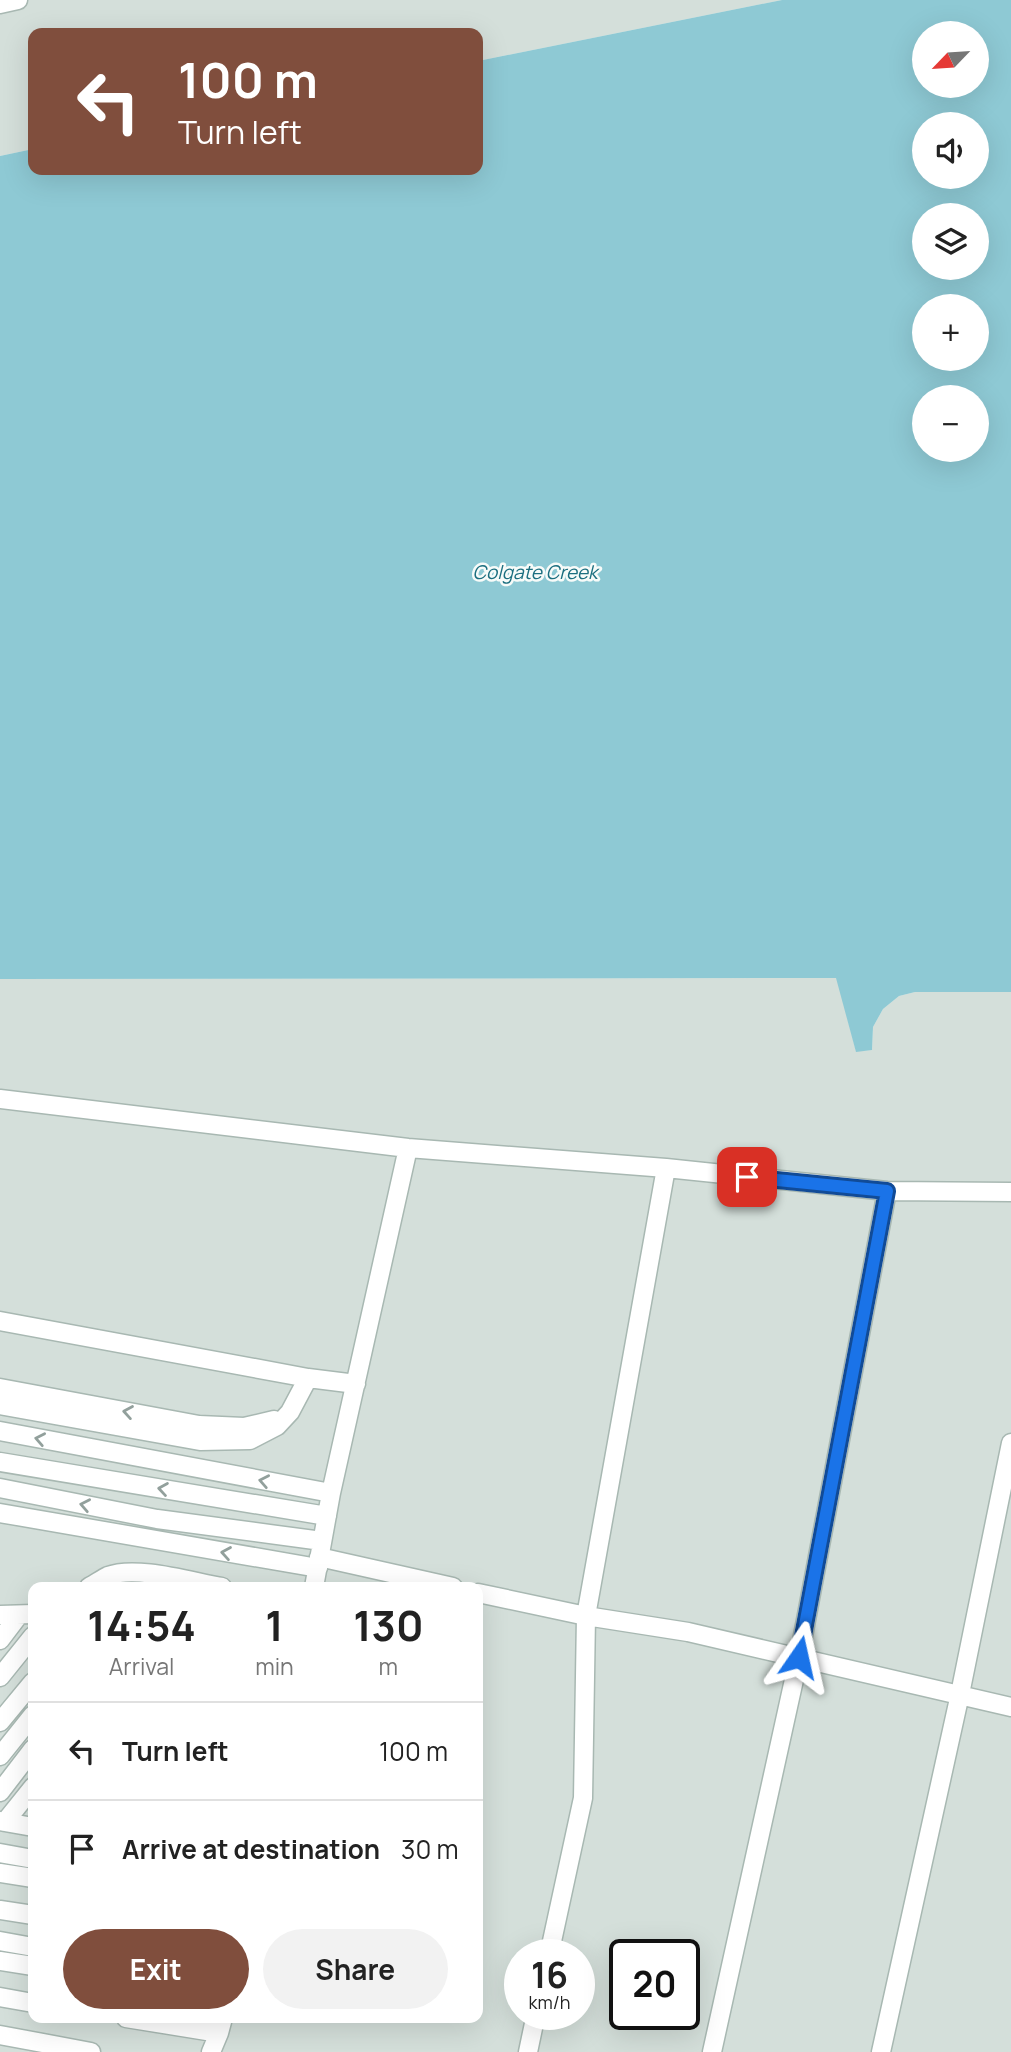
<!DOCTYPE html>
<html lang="en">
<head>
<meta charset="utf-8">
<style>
	body { margin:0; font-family:Manrope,sans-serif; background:#f2f2f2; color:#222; height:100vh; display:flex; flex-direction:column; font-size:26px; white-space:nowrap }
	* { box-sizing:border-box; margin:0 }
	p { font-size:23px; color:#767676 }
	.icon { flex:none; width:38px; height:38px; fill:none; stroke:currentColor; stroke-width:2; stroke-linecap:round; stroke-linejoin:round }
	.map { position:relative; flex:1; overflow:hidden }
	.drawer { position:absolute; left:28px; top:1582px; width:455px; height:441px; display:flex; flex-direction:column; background:#fff; border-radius:14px; box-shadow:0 7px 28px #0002 }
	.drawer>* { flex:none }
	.top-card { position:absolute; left:28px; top:28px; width:455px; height:147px; border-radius:14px; box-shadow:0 7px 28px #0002; background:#804e3d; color:#fff; overflow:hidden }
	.needle { width:46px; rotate:245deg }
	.fabs { position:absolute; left:912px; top:21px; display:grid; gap:14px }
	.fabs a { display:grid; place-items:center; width:77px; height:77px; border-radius:50%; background:#fff; box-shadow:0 7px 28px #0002; font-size:35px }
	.speed { position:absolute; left:504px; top:1939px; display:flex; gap:14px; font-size:35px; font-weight:700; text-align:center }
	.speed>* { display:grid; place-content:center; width:91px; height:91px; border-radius:50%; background:#fff; box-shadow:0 7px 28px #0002; line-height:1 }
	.speed small { font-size:18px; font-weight:400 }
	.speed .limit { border:4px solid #111; border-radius:10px; background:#fff; color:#111 }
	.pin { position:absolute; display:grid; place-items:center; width:60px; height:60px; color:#fff; margin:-30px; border-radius:14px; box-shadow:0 4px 10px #0006 }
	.me { position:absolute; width:77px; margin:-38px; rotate:11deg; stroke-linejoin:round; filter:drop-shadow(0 0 5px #0008) }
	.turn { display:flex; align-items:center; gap:24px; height:147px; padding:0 35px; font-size:32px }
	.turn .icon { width:91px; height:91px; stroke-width:2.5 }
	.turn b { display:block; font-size:49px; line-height:60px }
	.eta { display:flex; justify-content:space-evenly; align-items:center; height:119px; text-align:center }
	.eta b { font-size:42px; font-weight:700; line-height:49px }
	.primary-button { display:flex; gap:14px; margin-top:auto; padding:14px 35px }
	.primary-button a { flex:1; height:80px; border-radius:42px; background:#804e3d; color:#fff; font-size:28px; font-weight:700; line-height:80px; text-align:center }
	.primary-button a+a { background:#f2f2f2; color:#222 }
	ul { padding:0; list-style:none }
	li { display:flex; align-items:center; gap:21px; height:98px; padding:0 35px; border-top:2px solid #e0e0e0 }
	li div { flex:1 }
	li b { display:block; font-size:26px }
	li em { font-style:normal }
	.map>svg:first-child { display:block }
	.built { fill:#d4dfda; fill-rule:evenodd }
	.water { fill:#8ec9d4; fill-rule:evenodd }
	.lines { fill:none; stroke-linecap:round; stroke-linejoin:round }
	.service-casing { stroke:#a8b8b2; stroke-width:21 }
	.service { stroke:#fff; stroke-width:18 }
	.oneway { stroke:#92a09c }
	.route-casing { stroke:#114b97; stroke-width:18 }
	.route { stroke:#1a73e8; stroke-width:12 }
	.labels { text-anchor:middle; stroke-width:5; stroke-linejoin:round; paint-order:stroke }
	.water-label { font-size:19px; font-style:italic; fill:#1c6f80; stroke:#f7fbf9 }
</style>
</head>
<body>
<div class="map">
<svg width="1011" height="2052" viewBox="0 0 1011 2052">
	<rect width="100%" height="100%" fill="#e6efeb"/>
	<path class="built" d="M0,0h782l-304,61v-28h-445v116l-33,7z
		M837,978l19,73 16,-1 1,-23 10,-18 16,-13 16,-4h96v1060h-1011v-1073zM33,1587h445v431h-445zM520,1955h59v59h-59zM625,1955h59v59h-59z"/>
	<path class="water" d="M782,0h229v992h-96l-16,4 -16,13 -10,18 -1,23 -16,2 -20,-74 -836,1v-823l33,-7v21h445v-109zM924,33h52v53h-52zM924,124h52v53h-52zM924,215h52v53h-52zM924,306h52v53h-52zM924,397h52v53h-52z"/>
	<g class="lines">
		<g class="service-casing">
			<path id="service" d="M0,4l18,-4
				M0,1099l408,49 258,20 221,23 124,1
				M0,1321l308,57 48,6
				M0,1388l199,37 45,2 30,-7
				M0,1405l200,36 50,-1 27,-14 13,-14 18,-34
				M0,1431l331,62
				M0,1462l327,54
				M0,1488l157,31 165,22
				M0,1513l318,55
				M319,1557l134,30
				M89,1587c6,-3 13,-8 19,-11 28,-11 84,6 114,11
				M314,1587l17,-94 77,-345
				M478,1593l108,23 102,16 323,75
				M0,1615l33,-1
				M0,1640l19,-25
				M0,1677l33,-41
				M0,1722l33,-40
				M0,1756l33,-41
				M0,1792l33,-43
				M0,1821l33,6
				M5,1822l28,-35
				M0,1853l33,6
				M0,1873l33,5
				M0,1910l33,5
				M0,1941l33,6
				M549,1955l34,-157 3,-182 80,-448
				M0,1961l33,5
				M0,1997l33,6
				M126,2018l93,15
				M0,2035l91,17
				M211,2052l8,-19 4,-15
				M528,2052l8,-38
				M712,2052l87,-395 88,-466
				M881,2052l79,-358 51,-251"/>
		</g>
		<use href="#service" class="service"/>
	</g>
	<defs><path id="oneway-chevron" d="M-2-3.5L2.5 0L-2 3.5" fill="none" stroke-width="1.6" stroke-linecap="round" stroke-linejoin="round" transform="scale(1.75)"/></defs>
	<g class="oneway">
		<use href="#oneway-chevron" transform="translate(128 1412) rotate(-170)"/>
		<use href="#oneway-chevron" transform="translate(40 1439) rotate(-169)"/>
		<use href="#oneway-chevron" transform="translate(264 1481) rotate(-169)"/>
		<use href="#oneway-chevron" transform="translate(163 1489) rotate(-171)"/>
		<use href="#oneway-chevron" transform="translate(85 1505) rotate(-169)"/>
		<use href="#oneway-chevron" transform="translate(226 1553) rotate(-170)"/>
	</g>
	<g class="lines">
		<g class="route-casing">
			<path id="route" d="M747,1177l140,14 -88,466"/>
		</g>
		<use href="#route" class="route"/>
	</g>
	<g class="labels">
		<g class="water-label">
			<text x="535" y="579">Colgate Creek</text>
		</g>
	</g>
</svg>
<div class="fabs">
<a><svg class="needle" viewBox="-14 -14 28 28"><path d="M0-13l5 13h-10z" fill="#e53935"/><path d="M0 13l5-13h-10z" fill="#767676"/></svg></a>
<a><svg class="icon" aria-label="sound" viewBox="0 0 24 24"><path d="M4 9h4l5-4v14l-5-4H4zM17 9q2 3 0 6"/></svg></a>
<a><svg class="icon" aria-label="layers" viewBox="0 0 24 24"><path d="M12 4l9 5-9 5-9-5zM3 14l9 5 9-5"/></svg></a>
<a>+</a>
<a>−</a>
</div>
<div class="speed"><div>16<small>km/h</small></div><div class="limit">20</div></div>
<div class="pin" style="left:747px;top:1177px;background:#d93025"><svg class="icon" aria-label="arrive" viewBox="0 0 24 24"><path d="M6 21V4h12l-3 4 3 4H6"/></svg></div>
<svg class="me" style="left:799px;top:1657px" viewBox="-20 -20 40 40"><path d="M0-17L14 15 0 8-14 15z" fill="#1a73e8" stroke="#fff" stroke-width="4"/></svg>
<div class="top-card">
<div class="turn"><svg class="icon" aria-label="left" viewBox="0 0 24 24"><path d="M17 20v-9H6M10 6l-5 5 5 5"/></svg><div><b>100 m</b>Turn left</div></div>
</div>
<section class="drawer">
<div class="eta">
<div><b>14:54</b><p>Arrival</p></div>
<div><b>1</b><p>min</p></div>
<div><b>130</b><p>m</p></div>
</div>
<ul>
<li><svg class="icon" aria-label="left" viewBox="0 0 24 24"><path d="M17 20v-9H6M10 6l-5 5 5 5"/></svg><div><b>Turn left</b></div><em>100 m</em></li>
<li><svg class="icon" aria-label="arrive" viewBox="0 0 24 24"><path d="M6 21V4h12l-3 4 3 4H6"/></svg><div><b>Arrive at destination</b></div><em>30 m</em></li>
</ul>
<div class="primary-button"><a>Exit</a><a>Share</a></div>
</section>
</div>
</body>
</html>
